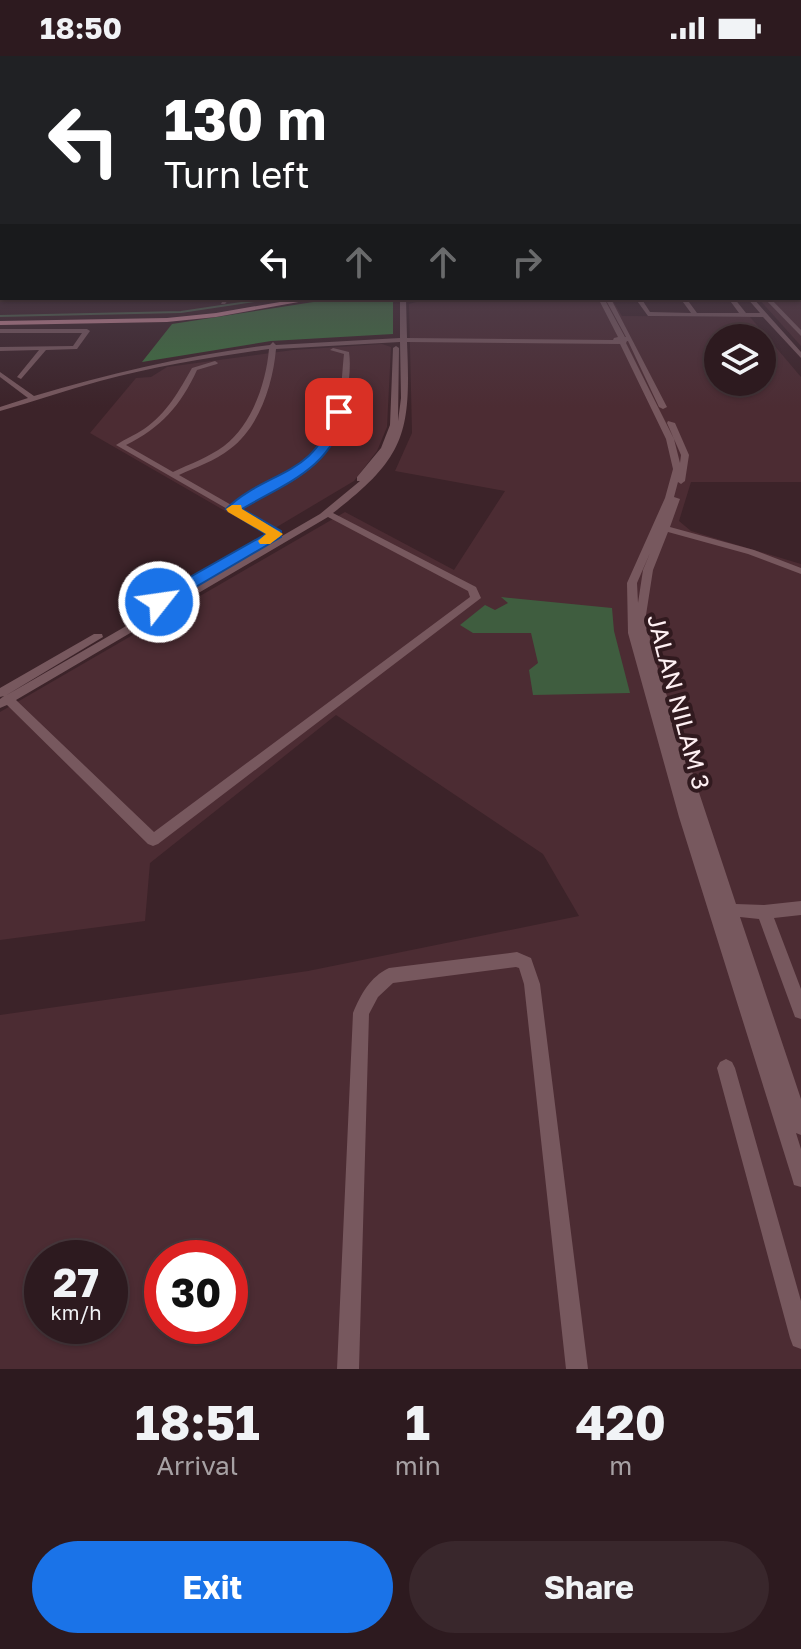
<!DOCTYPE html>
<html lang="en">
<head>
<meta charset="utf-8">
<style>
	body { margin:0; font-family:"Golos Text",sans-serif; background:#39272c; color:#f1f3f6; height:100vh; display:flex; flex-direction:column; font-size:30px; white-space:nowrap }
	* { box-sizing:border-box; margin:0 }
	p { font-size:26px; color:#a7a1a4 }
	.icon { flex:none; width:44px; height:44px; fill:none; stroke:currentColor; stroke-width:2; stroke-linecap:round; stroke-linejoin:round }
	.map { position:relative; height:1313px; overflow:hidden }
	.sheet { display:flex; flex-direction:column; background:#2d1a1f; flex:1 }
	.sheet>* { flex:none }
	.top-card { position:absolute; left:0px; top:0px; width:802px; height:244px; box-shadow:0 2px 6px #0004,0 0 0 2px #48383d; background:#202124; color:#fff; overflow:hidden }
	.fabs { position:absolute; left:704px; top:268px; display:grid; gap:16px }
	.fabs a { display:grid; place-items:center; width:72px; height:72px; border-radius:50%; background:#2d1a1f; box-shadow:0 2px 6px #0004,0 0 0 2px #48383d; font-size:40px }
	.speed { position:absolute; left:24px; top:1184px; display:flex; gap:16px; font-size:40px; font-weight:700; text-align:center }
	.speed>* { display:grid; place-content:center; width:104px; height:104px; border-radius:50%; background:#2d1a1f; box-shadow:0 2px 6px #0004,0 0 0 2px #48383d; line-height:1 }
	.speed small { font-size:20px; font-weight:400 }
	.speed .limit { border:12px solid #d22; background:#fff; color:#111 }
	.pin { position:absolute; display:grid; place-items:center; width:68px; height:68px; color:#fff; margin:-34px; border-radius:16px; box-shadow:0 4px 12px #0006 }
	.me { position:absolute; width:88px; margin:-44px; rotate:60deg; stroke-linejoin:round; filter:drop-shadow(0 0 6px #0008) }
	.turn { display:flex; align-items:center; gap:28px; height:168px; padding:0 32px; font-size:36px }
	.turn .icon { width:104px; height:104px; stroke-width:2.5 }
	.turn b { display:block; font-size:56px; line-height:68px }
	.lanes { display:flex; align-items:center; height:76px; padding:0 32px; background:#0003; justify-content:center; gap:40px; direction:ltr }
	.lanes .off { opacity:.35 }
	.eta { display:flex; justify-content:space-evenly; align-items:center; height:136px; text-align:center }
	.eta b { font-size:48px; font-weight:700; line-height:56px }
	.button { display:flex; gap:16px; margin-top:auto; padding:16px 32px }
	.button a { flex:1; height:92px; border-radius:48px; background:#1a73e8; color:#fff; font-size:32px; font-weight:700; line-height:92px; text-align:center }
	.button a+a { background:#39272c; color:#f1f3f6 }
	.status { display:flex; justify-content:space-between; align-items:center; height:56px; padding:0 40px; background:#2d1a1f; direction:ltr }
	.status svg { height:22px; fill:currentColor }
	.map>svg:first-child { display:block }
	.built { fill:#4c2c33; fill-rule:evenodd }
	.green { fill:#3f5d3f }
	.forest { fill:#3e703f }
	.lines { fill:none; stroke-linecap:round; stroke-linejoin:round }
	.stream { stroke:#4c614b; stroke-width:2 }
	.minor { fill:#77585e; fill-rule:evenodd }
	.major { fill:#c28491; fill-rule:evenodd }
	.route { fill:#1a73e8; stroke:#114b97; stroke-width:2 }
	.slow { fill:#f59e0b }
	.labels { text-anchor:middle; stroke-width:8; stroke-linejoin:round; paint-order:stroke }
	.street-label { font-size:24px; fill:#fef0f3; stroke:#311a1f }
</style>
</head>
<body>
<div class="status"><b>18:50</b><svg viewBox="0 0 49 12"><path d="M0 12V9h3v3zM5 12V6h3v6zM10 12V3h3v9zM15 12V0h3v12zM26 1h20v11H26zM47 4h2v5h-2z"/></svg></div>
<div class="map">
<svg width="801" height="1313" viewBox="0 0 801 1313">
	<rect width="100%" height="100%" fill="#3c2329"/>
	<path class="built" d="M801,167v123l-43,-48h42z
		M431,242h180l11,18 128,1 51,60v105h-110l-12,39 12,10 110,33v805h-801v-354l308,-44 271,-55 -36,-62 -207,-139 -186,148 -5,58 -145,19v-228l345,-200 109,58 51,-79 -110,-20 17,-38 -3,-129zM718,282h44v44h-44zM42,1202h68v68h-68zM162,1202h68v68h-68z
		M382,288l9,3 -4,80 -10,24 -23,30 -89,53 -175,-101 46,-55 15,-1 16,-10 126,-17z"/>
	<path class="green" d="M501,541l111,11 2,23 16,62 -97,2 -4,-25 9,-7 -7,-30h-58l-13,-8 25,-20 10,5 13,-7z"/>
	<path class="forest" d="M339,242h54v36l-122,7 -129,21 30,-38z"/>
	<g class="lines">
		<path class="stream" d="M0,260l181,-4 93,-14"/>
		<path class="minor" d="M800,167h1v2h-1z
			M0,173h2v2h-2z
			M800,179h1v2h-1z
			M2,188v4l-2,1v-4z
			M800,195h1v4h-1z
			M0,203h2v4h-2z
			M0,216h2v4h-2z
			M800,220l1,1v4l-1,-1z
			M2,225v5l-2,1v-5z
			M224,242h6l-5,6h-4z
			M400,242h6l1,40 206,2 1,-2 4,-1 -19,-37 12,-1 56,108 -4,2 -4,-2 -31,-66h-1l-1,2 48,96 6,24 1,-8 -14,-32 1,-2 7,2 14,32 -4,26 -4,3 -3,-2 -4,15 6,2 -10,28 84,23 47,18v6l-53,-20 -80,-22 -15,38 -7,45 6,36 84,253 28,1 37,-4v14l-27,3 27,71v30l-6,-2 -36,-98 -19,-2 61,182v36l-5,-2 5,16v38l-7,-2 -2,-7 -113,-361 -51,-184 -1,-50 38,-85 8,-29 -7,-30 -46,-95 -213,-2c4,90 -1,115 -74,171l143,74 5,11 -323,246 -5,2 -5,-2 -141,-139 -7,3v-9l4,-3 -4,1v-9l94,-54h8l1,3 -98,59 315,-182 40,-33h-3v-4l24,-29 9,-23 3,-77 3,-2 3,2 -1,73 3,-23 -1,-56 -124,7c-3,35 -17,79 -46,100 -15,12 -34,18 -51,26l54,31c34,-18 81,-35 98,-72 11,-24 10,-54 13,-80l-14,-4 3,-2 16,4c2,13 0,29 -2,43 -8,71 -51,85 -108,114l40,23v4l-3,1 -160,-92c9,-6 19,-10 28,-16 23,-16 35,-38 48,-61l23,-7 3,2 -1,1 -20,6c-16,35 -36,58 -71,75l47,27c17,-8 36,-15 51,-26 28,-21 42,-63 45,-97 -57,8 -113,17 -169,32 -34,9 -67,21 -100,30v-4l28,-9 -28,-21v-5l34,24c78,-23 155,-41 236,-51l3,-3 3,3 124,-7zM606,246h1l19,35h-1zM328,461l140,74 2,6 -316,235 -138,-132zM650,497l-7,17 -5,33 -1,-20z
			M635,242h6l9,14 41,1 -11,-15h6l11,15h42l-11,-15h6l12,15h14l-13,-15h6l48,54v6l-38,-41 -115,-1z
			M764,242h6l31,32v6z
			M0,273h87l3,2 -13,18 -31,1 -25,29 -4,-2 22,-27 -39,1v-4l73,-1 9,-13h-82z
			M517,896l14,6 9,26 48,385h-22l-42,-385 -5,-16 -3,-1 -123,16 -15,14 -9,17 -10,355h-22l16,-356c8,-19 17,-36 36,-45z
			M726,1003l6,3 3,6 66,233v48l-8,-3 -3,-8 -73,-270 3,-6z"/>
		<path class="major" d="M800,171h1v4h-1z
			M303,242h18l-105,19 -49,5 -167,3v-4l167,-3 49,-5z"/>
	</g>
	<linearGradient id="sky" x2="0" y2="1"><stop stop-color="#211317"/><stop offset="0.48" stop-color="#504554"/><stop offset="1" stop-color="#504554" stop-opacity="0"/></linearGradient>
	<rect width="801" height="351" fill="url(#sky)"/>
	<path class="route" d="M339,353l6,3c-13,56 -57,70 -103,97l39,22v6l-116,68h-12v-7l113,-64 -40,-25c40,-39 91,-32 107,-97z"/>
	<path class="slow" d="M232,449h9l1,4 41,25 -13,10h-10l-2,-3 8,-7 -38,-22 -2,-3z"/>
	<g class="labels">
		<g class="street-label">
			<text transform="translate(678 646) rotate(75)" y="8">JALAN NILAM 3</text>
		</g>
	</g>
</svg>
<div class="fabs">
<a><svg class="icon" aria-label="layers" viewBox="0 0 24 24"><path d="M12 4l9 5-9 5-9-5zM3 14l9 5 9-5"/></svg></a>
</div>
<div class="speed"><div>27<small>km/h</small></div><div class="limit">30</div></div>
<div class="pin" style="left:339px;top:356px;background:#d93025"><svg class="icon" aria-label="arrive" viewBox="0 0 24 24"><path d="M6 21V4h12l-3 4 3 4H6"/></svg></div>
<svg class="me" style="left:159px;top:546px" viewBox="-20 -20 40 40"><circle r="17" fill="#1a73e8" stroke="#fff" stroke-width="3"/><path d="M0-11L8 9 0 5-8 9z" fill="#fff"/></svg>
<div class="top-card">
<div class="turn"><svg class="icon" aria-label="left" viewBox="0 0 24 24"><path d="M17 20v-9H6M10 6l-5 5 5 5"/></svg><div><b>130 m</b>Turn left</div></div>
<div class="lanes"><svg class="icon" aria-label="left" viewBox="0 0 24 24"><path d="M17 20v-9H6M10 6l-5 5 5 5"/></svg><svg class="icon off" aria-label="ahead" viewBox="0 0 24 24"><path d="M12 20V5M6 11l6-6 6 6"/></svg><svg class="icon off" aria-label="ahead" viewBox="0 0 24 24"><path d="M12 20V5M6 11l6-6 6 6"/></svg><svg class="icon off" aria-label="right" viewBox="0 0 24 24"><path d="M7 20v-9h11M14 6l5 5-5 5"/></svg></div>
</div>
</div>
<section class="sheet">
<div class="eta">
<div><b>18:51</b><p>Arrival</p></div>
<div><b>1</b><p>min</p></div>
<div><b>420</b><p>m</p></div>
</div>
<div class="button"><a>Exit</a><a>Share</a></div>
</section>
</body>
</html>
